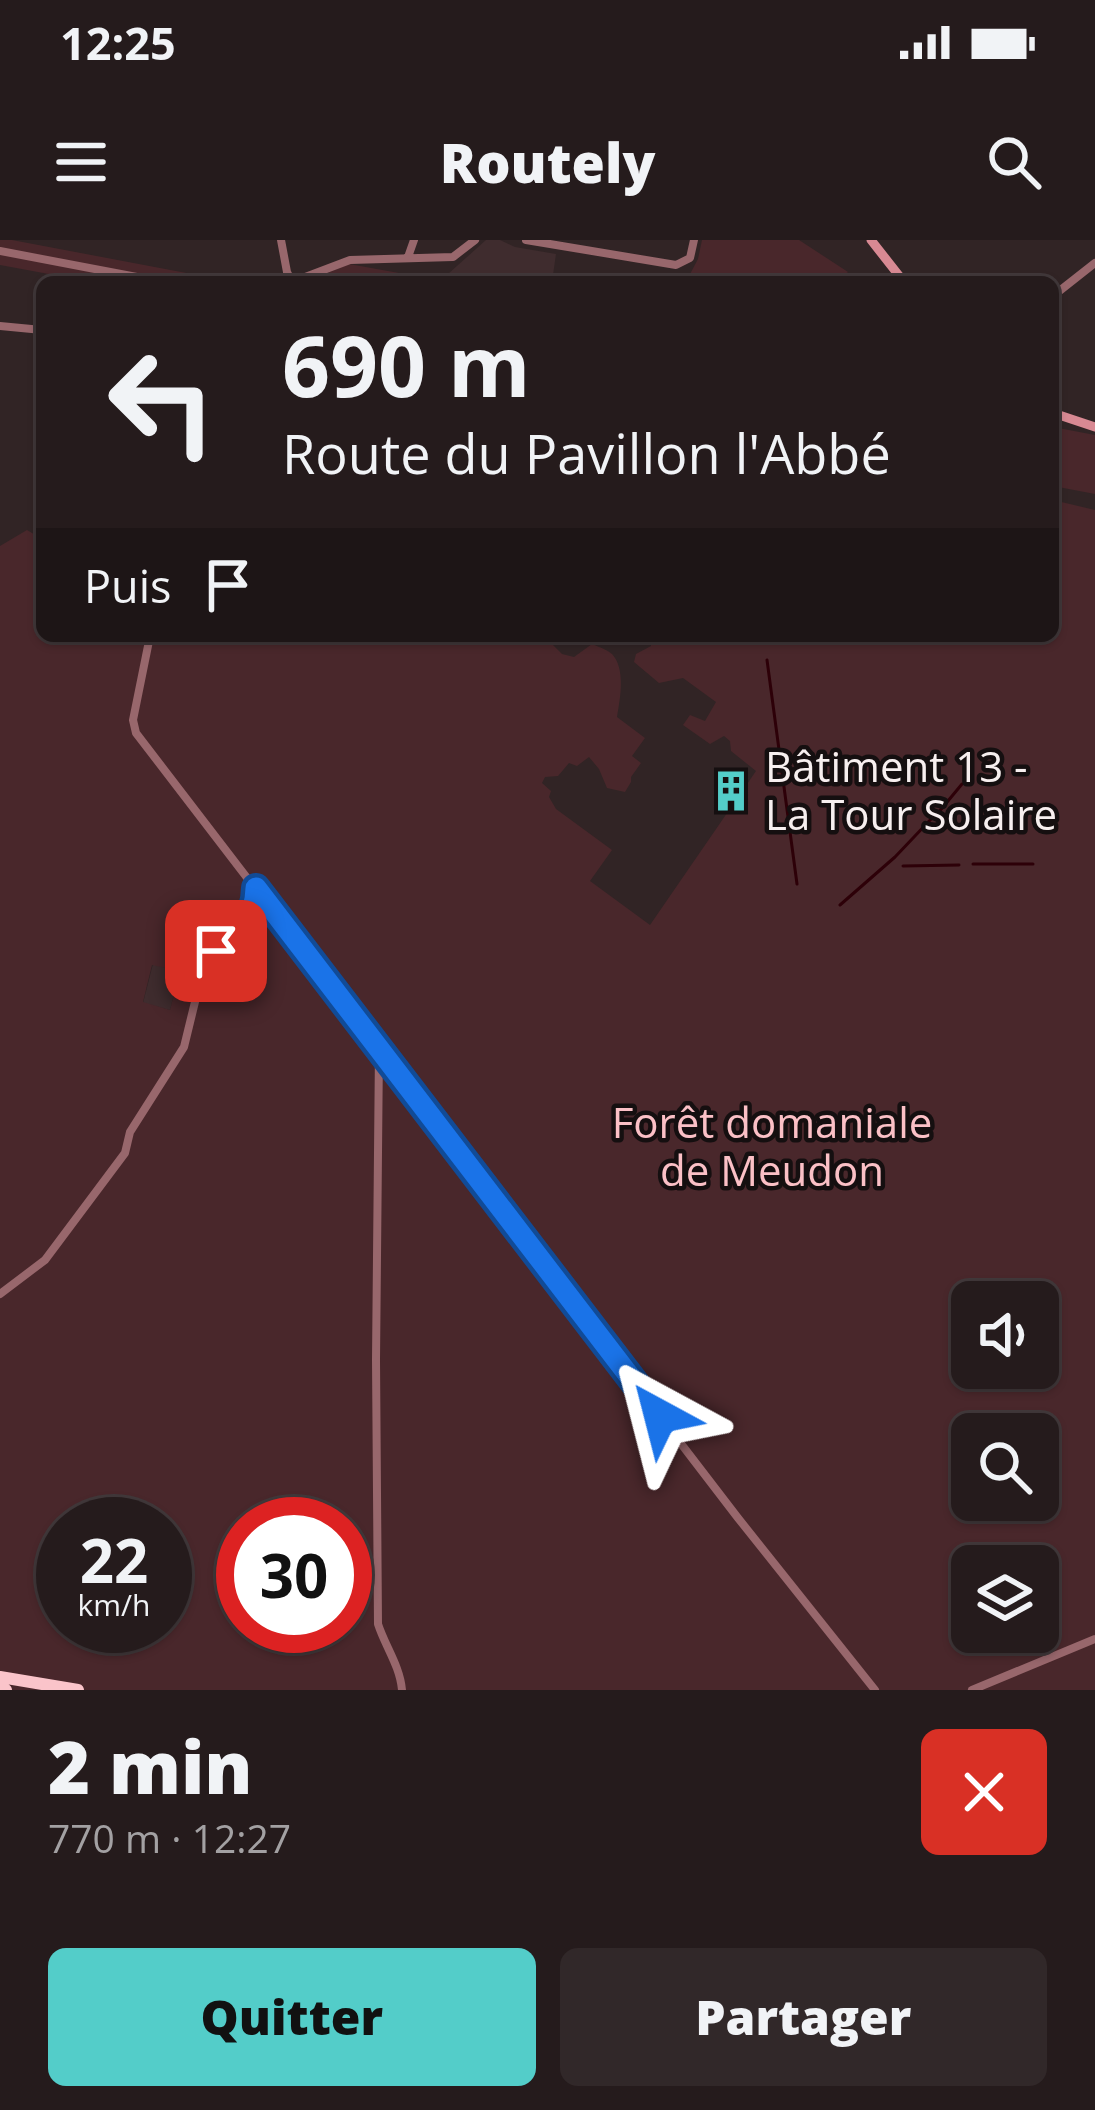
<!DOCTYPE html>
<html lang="fr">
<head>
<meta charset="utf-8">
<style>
	body { margin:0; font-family:"Open Sans",sans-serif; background:#312829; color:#f1f3f6; height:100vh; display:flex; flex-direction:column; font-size:45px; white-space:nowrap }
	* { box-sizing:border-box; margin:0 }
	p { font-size:39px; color:#a3a1a3 }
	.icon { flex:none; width:66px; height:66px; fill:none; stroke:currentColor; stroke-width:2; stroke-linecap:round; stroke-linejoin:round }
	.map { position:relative; height:1450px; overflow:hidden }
	.panel { display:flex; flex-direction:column; background:#251b1c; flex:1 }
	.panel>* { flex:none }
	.guide { position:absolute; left:36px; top:36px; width:1023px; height:366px; border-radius:18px; box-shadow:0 3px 9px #0004,0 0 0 3px #42393b; background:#251b1c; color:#f1f3f6; overflow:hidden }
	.fabs { position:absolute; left:951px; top:1041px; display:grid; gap:24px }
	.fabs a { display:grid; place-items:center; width:108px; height:108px; border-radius:18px; background:#251b1c; box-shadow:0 3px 9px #0004,0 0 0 3px #42393b; font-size:60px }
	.speed { position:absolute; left:36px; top:1257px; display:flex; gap:24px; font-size:60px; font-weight:700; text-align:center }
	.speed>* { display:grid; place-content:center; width:156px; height:156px; border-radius:50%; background:#251b1c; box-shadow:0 3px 9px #0004,0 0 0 3px #42393b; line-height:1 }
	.speed small { font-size:30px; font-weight:400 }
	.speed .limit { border:18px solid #d22; background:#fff; color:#111 }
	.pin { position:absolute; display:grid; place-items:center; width:102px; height:102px; color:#fff; margin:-51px; border-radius:24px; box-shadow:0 6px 18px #0006 }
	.me { position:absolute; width:132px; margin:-66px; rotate:322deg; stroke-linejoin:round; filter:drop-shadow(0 0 9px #0008) }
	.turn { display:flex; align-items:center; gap:42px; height:252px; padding:0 48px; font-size:54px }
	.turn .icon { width:156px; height:156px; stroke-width:2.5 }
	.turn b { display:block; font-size:84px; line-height:102px }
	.then { display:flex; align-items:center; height:114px; padding:0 48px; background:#0003; gap:24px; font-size:45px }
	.round { display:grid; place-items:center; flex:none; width:126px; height:126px; border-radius:18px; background:#312829 }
	.summary { display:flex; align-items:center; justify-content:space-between; height:204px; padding:0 48px }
	h1 { font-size:72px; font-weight:800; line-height:90px }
	.cta { display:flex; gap:24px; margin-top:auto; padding:24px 48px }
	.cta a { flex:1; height:138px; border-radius:18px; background:#53cdc9; color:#111; font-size:48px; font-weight:800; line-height:138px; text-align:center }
	.cta a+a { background:#312829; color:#f1f3f6 }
	.status { display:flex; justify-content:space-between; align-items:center; height:84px; padding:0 60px; background:#251b1c; direction:ltr }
	.status svg { height:33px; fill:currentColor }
	header { display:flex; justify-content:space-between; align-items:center; height:156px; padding:0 48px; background:#251b1c; font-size:54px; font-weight:800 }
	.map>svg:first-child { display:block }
	.built { fill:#3f2c2e }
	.green { fill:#49272b; fill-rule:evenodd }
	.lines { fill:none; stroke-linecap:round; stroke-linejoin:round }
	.stream { stroke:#2d0008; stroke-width:3 }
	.minor { stroke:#98676c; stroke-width:8 }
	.secondary { stroke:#d88993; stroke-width:9 }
	.trunk { stroke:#fac4ca; stroke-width:12 }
	.route-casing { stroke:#114b97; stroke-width:30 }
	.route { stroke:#1a73e8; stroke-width:21 }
	.labels { text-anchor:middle; stroke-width:9; stroke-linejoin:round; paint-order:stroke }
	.poi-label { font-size:42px; fill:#f7efef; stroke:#150f10; text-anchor:start }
	.park-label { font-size:42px; fill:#fbc0c6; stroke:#150f10 }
</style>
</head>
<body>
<div class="status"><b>12:25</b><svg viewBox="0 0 49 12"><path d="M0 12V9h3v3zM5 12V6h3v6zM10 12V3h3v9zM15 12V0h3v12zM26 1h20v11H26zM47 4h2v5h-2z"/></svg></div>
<header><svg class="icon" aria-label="menu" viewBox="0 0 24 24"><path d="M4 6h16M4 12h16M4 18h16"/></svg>Routely<svg class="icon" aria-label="search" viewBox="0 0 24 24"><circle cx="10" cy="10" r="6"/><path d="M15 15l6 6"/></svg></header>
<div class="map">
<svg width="1095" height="1450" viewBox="0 0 1095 1450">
	<rect width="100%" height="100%" fill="#312425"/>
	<path class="built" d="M486,0h14l15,7 41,7 -4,28h-59l-45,-8z
		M153,724l27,7 -10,39 -27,-7z"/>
	<path class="green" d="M0,0h12l222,42h-55l-179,-33z
		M702,0h97l49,32 -11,10h-155l1,-7 6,1 9,-17z
		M0,14l149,28h-57l-92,-17z
		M349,24l100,18h-134l-2,-3z
		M1053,187l42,8v59l-42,-8z
		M1053,260l42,10v1180h-1095v-1144l27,-16 15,9v97h461l4,2h39l16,16 12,3 18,-13c7,3 14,5 20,10 14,15 8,45 5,63l28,21 -13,18 9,7 -10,14v5l-6,10 -18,-4 -8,-19 -10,-12 -12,9 -8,-3 -11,13 -13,1 -3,6 9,8 -2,6 7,12 56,41 -22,31 60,44 106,-154 -25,-20 -1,-10 -6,-5 -14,8 -27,-19 7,-10 15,6 11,-19 -33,-24 -24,5 -25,-21 2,-8 15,-8 -1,-10h108l16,7 28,-7h251zM152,725l28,6 -10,39 -27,-8zM972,1062h66v66h-66zM972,1194h66v66h-66zM63,1284h102v102h-102zM243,1284h102v102h-102zM972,1326h66v66h-66z"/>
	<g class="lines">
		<path class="stream" d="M767,420l30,224
			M938,573l24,-29
			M973,624h60
			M903,626l56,-1
			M840,665l55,-48 38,-40"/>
		<path class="minor" d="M281,0l6,32 5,10
			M526,0l150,25 14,-7 4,-18
			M0,11l163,31
			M408,17l6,-17
			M292,42l58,-22 103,-3 22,-17
			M1053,56l42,-33
			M0,86l42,4
			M150,396l-17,84 3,13 602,785 137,172
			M379,809l-3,311 2,264c7,22 22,42 24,66
			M0,1054l45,-34 80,-107 5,-21 54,-85 20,-82c17,-34 51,-20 52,-77
			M972,1450l123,-51"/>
		<path class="secondary" d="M871,0l33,42
			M1053,173l42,14"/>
		<path class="trunk" d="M0,1437l78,13
			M0,1449l6,1"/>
	</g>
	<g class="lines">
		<g class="route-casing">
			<path id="route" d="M216,711c25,-17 39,-32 40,-63l404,528"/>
		</g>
		<use href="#route" class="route"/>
	</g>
	<defs>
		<g id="building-bare" transform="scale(3.24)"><path d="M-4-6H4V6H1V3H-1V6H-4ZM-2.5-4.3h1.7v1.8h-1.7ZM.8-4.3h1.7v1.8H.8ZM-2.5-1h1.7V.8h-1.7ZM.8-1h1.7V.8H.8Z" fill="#53cdc9" stroke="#150f10" stroke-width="2.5" paint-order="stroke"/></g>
	</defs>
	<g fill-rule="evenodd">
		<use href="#building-bare" x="731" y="551"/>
	</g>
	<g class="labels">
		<g class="poi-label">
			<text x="765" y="542">Bâtiment 13 -<tspan x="765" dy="48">La Tour Solaire</tspan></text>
		</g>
		<g class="park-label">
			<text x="772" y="898">Forêt domaniale<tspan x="772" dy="48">de Meudon</tspan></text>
		</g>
	</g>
</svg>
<div class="fabs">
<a><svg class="icon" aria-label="sound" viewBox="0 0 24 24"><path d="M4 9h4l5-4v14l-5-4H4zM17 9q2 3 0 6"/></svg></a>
<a><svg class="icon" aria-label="search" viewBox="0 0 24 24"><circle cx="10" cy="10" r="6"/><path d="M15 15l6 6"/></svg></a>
<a><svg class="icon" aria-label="layers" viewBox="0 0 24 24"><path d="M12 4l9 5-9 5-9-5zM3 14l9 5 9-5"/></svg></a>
</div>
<div class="speed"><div>22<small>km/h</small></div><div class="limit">30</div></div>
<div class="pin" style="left:216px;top:711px;background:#d93025"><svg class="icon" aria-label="arrive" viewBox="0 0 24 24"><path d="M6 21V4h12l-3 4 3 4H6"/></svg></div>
<svg class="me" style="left:660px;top:1176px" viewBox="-20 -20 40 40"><path d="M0-17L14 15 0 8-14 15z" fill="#1a73e8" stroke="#fff" stroke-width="4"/></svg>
<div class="guide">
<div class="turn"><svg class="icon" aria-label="left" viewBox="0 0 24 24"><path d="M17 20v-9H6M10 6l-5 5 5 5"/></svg><div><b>690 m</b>Route du Pavillon l'Abbé</div></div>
<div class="then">Puis<svg class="icon" aria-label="arrive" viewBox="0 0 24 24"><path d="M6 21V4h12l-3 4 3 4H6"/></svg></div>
</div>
</div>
<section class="panel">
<div class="summary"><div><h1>2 min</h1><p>770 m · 12:27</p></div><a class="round" style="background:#d93025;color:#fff"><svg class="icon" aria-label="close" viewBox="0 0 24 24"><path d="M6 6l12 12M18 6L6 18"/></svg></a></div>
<div class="cta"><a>Quitter</a><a>Partager</a></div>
</section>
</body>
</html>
